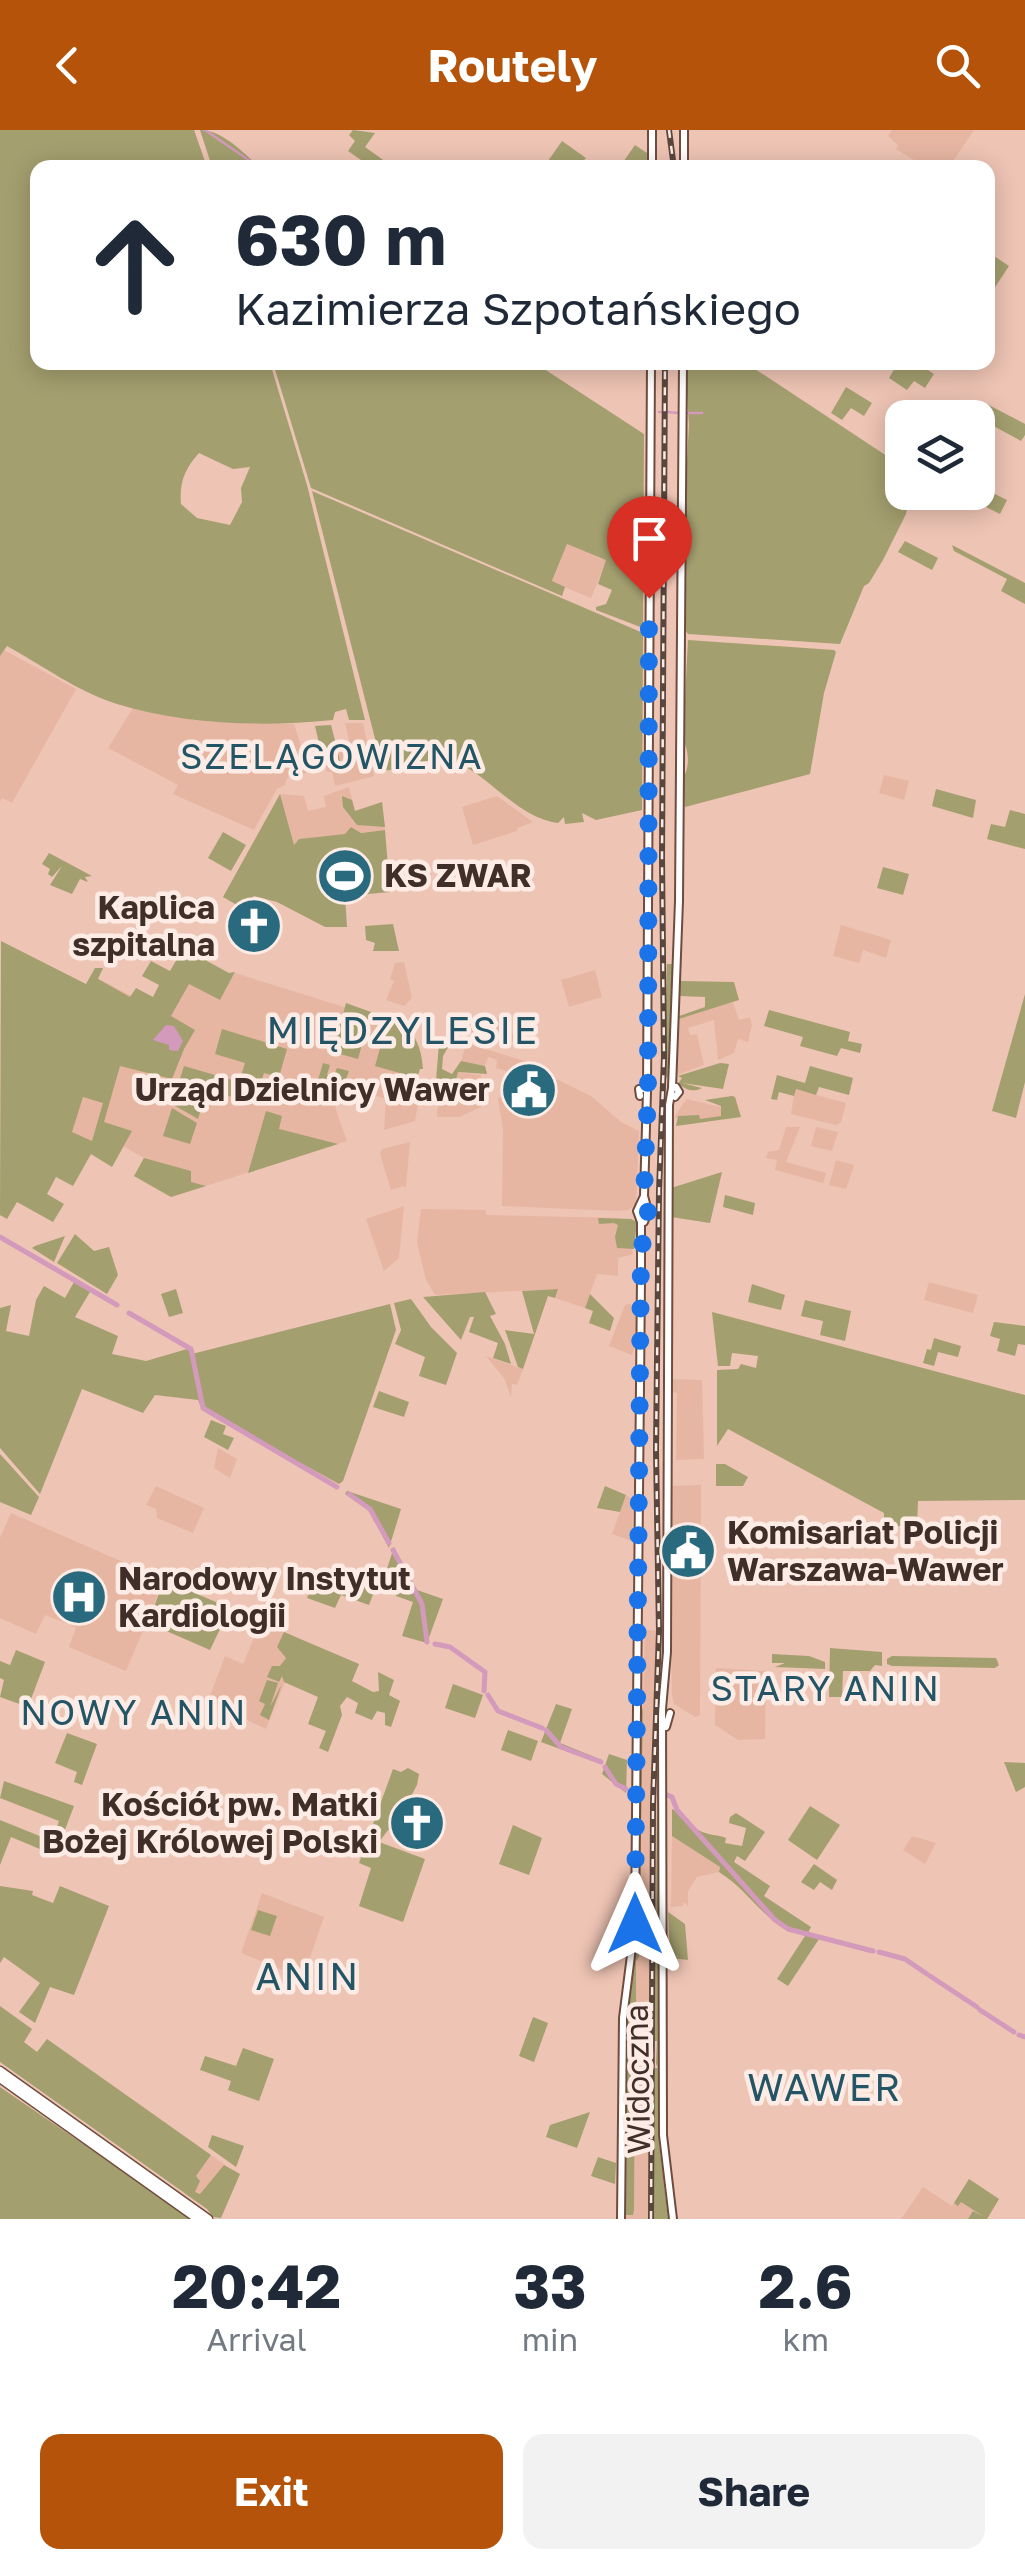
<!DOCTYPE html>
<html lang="en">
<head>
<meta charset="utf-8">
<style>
	body { margin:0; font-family:"Golos Text",sans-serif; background:#f2f2f3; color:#1f2937; height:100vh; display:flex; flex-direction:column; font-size:38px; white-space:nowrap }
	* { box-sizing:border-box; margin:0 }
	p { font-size:32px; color:#747a83 }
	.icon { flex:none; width:55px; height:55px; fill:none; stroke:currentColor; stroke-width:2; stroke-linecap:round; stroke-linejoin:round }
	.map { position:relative; height:2089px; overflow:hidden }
	.sheet { display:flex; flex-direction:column; background:#fff; flex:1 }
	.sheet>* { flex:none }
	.hud { position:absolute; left:30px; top:30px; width:965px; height:210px; border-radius:20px; box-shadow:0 5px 25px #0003; background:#fff; color:#1f2937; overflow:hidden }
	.tools { position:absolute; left:885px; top:270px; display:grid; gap:20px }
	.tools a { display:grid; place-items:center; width:110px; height:110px; border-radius:20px; background:#fff; box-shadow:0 5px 25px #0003; font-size:50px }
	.pin { position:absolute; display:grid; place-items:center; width:85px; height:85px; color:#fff; margin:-102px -42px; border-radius:50% 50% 50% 0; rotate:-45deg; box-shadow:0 0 10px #0007 }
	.pin .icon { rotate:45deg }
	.me { position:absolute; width:110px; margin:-55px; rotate:0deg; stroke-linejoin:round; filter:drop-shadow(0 0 8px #0008) }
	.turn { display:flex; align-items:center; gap:35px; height:210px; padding:0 40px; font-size:45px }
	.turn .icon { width:130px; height:130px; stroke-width:2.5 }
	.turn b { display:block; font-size:70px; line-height:85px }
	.eta { display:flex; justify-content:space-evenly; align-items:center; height:170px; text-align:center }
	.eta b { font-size:60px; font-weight:700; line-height:70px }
	.button { display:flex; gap:20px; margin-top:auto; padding:20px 40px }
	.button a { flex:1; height:115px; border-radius:20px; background:#b45309; color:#fff; font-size:40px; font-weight:700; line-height:115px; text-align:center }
	.button a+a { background:#f2f2f3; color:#1f2937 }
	header { display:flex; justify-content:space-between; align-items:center; height:130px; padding:0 40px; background:#b45309; color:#fff; font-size:45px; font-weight:700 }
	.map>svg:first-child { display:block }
	.built { fill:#e6b6a2 }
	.green { fill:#a49f6f; fill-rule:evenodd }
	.water { fill:#d39abb }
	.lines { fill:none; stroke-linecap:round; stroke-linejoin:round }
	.stream { stroke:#d39abb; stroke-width:2.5 }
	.canal { stroke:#d39abb; stroke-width:5 }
	.secondary-casing { stroke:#704c3e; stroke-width:10 }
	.primary-casing { stroke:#704c3e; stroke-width:11 }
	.secondary { stroke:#fff; stroke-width:6 }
	.primary { stroke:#fff; stroke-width:8 }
	.rail-casing { stroke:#59463d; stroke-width:6 }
	.rail { stroke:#fdece5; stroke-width:2.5; stroke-dasharray:8; stroke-linecap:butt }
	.route { stroke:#1a73e8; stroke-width:18; stroke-dasharray:0 32.4 }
	.labels { text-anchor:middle; stroke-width:9; stroke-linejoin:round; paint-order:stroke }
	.poi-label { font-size:32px; font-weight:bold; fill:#3f2f28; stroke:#fdece5; text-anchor:start }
	.street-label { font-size:32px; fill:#3f2f28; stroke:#fdece5 }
	.neighbourhood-label { font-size:35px; letter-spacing:2.5px; fill:#235566; stroke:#fdece5 }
	.quarter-label { font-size:38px; letter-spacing:2.5px; fill:#235566; stroke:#fdece5 }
</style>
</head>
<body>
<header><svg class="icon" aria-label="back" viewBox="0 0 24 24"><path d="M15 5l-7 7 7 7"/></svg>Routely<svg class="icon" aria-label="search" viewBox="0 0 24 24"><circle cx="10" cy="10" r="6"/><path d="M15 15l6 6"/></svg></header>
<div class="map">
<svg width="1025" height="2089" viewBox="0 0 1025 2089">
	<rect width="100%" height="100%" fill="#eec4b4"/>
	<path class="built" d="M892,0h82l-25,37h-24l-29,-18 2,-4 -10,-9z
		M567,414l40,16 -16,38 -39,-16z
		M0,518l76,41 -64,114 -10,-5 -2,3z
		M133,578l80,14 81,2 15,48 -22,6 -2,7 -8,4 -23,41 -81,-36 5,-9 -70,-37z
		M345,593h18l11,53 -39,10 -3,-14h-5l-12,-46 16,-1 6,23 13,-3z
		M884,645l25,6 -5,19 -25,-7z
		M349,657l6,24 27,-9 3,28 -86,9 -5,7 -14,-52 24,2 4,15 18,-4 -2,-11z
		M497,666l36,26 -16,6v3l-44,14 -11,-38z
		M841,795l50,15 -5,18 -23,-8 -4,13 -26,-7z
		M404,832l8,36 -8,8 -18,-6 8,-19 -4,-2 5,-16z
		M595,840l7,27 -33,10 -8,-27z
		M235,843l167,52 13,11 6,19 -5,30 5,2 -6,34 -31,9 2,-31 -37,-12 -14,20 12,34 -176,56 -37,-21 10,-18 -21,-12 -10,18 -57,-33 37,-155 77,40 19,-33 31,17z
		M733,872l6,18 11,-3 2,8 -4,17 -10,-3 -4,14 -16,7 -4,-40 -26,8 2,7 7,-1 7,31 -27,10 2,-56z
		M503,888l-2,9 5,6 25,4 -3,8 -26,-7 -7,2 -23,-8 4,-13z
		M456,910l88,27 6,9 41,20 30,26 18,9 -3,73 -8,6 -11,1 -115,-5 1,-77 -5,-31 24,-4v-9l-5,-11 -21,-6 1,-8 -9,-3 -3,9 -24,-5 4,-13 -11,-4z
		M457,942l24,3 3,20 -3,12 -22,10h-22l2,-36 16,3z
		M795,959l51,14 -5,19 -5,3 -45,-11z
		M686,969l35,8v9l-21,4 -2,-5 -24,3z
		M786,997h14l-14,35 40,11 -3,10 -48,-13 2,-10 -11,-2 2,-6 11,-2z
		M816,997l22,5 -6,19 -21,-5z
		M410,1012l-4,46 -3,-2 -12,4 -11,-36 2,-5z
		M836,1030l18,5 -8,24 -17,-4z
		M404,1076l-5,52 -15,13 -18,-52z
		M421,1079l65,1v5l135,3 12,36 -15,4v18l-21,-2 -12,34 -30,-10 2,-9 -122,6 -9,-15 -9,-38z
		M929,1152l49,13 -5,18 -49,-13z
		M630,1174l5,4 1,35 -4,12 -23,-9 16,-41z
		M486,1226l37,13 -6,16 -5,-1 -1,13 -7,-19z
		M670,1249l32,1 2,79 -28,1 1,-67 -7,-1z
		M218,1318l19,11 -7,19 -16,-10z
		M701,1355l-1,230 -5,2 -21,-13 -2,-9 -2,-129h8v-41h-9v-39z
		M156,1356l48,22 -11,25 -36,-15 -1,-9 -10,-4z
		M626,1365l7,5 -1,41 -20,-7z
		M11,1383l153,67 -38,91 -57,-24 7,-19 -8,-4 -23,-9 -9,19 -36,-16v-80z
		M261,1491l41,19 -36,89 -58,-28 17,-45 18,8z
		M645,1500l16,1 -6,225 -1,363h-28v-5h6l2,-5 2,-249z
		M716,1538l50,3 -1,68 -27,1 -23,-15z
		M672,1706l48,31 -1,5 -22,5 -9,14v15l-4,-4 -1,4 -12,1z
		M912,1706l24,7 -11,21 -22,-14z
		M262,1763l62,24 -21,61 -62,-25z
		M211,2025l14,10 -27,38 -14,-10z
		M969,2049l30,20 -12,20h-86l22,-32 29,19z"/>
	<path class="green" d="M0,0h194l13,37 -169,1v194l232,1 37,122 58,235h-16l-3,-11 -11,3 -2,8c-71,7 -147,5 -216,-16 -39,-12 -75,-39 -110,-58l-7,10zM199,323l34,16 17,-2 -9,21 1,14 -12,23 -33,-7 -16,-14c-2,-21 4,-36 18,-51z
		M200,0c23,0 43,23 60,37h-48z
		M353,0l22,3 -10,14 28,20h-22l-23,-16 7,-10 -6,-6z
		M562,11l24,17 -8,9h-21l-9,-6z
		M635,15l12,8v14l-26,-2z
		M988,122l21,14 -21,32z
		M273,233h262l109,71 -1,194 -47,-18v-3l10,-3 6,-14 -14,-6 8,-24 -39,-16 -15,37 13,6 -3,9 -251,-108z
		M685,233h61l156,103v26l17,1 -11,11 -2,10 -23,46 -14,23 -5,3 -24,58 -152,-10 -3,-4v-135l4,-70z
		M892,233h33l-2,4 11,7 -9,14 -11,-7 -7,9 -18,-12 7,-12z
		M846,257l26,16 -8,13 -13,-8 -9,12 -11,-7z
		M983,272l42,22v11l-4,6 -46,-25z
		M985,359l22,11 -7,14 -22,-11z
		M312,361l331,142 -1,177 -46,10 -14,-7 2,9 -19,2 -1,-7 -6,6c-42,-5 -68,-49 -107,-63 -20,-7 -47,13 -68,10z
		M905,411l33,17 -6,12 -34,-18z
		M952,415l73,38v21l-24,-13 6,-12 -53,-28z
		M688,510l146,10 2,2 -12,41 -14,81 -125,33 -2,-30c7,-8 6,-28 0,-36z
		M331,595l9,36 -16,3 -9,-38z
		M936,659l40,11 -3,18 -41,-12z
		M280,664l14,51 5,-6 46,-5 6,-7 10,6 24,-3 5,62 -45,4 2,31h-22l-48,-25 -23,-6 -12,12 -19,-11z
		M342,666l10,4 3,11 27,-9 3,25 -28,-2 -14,-18z
		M1010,680l15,4v35l-38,-10 4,-15 14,3z
		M223,702l23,13 -15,26 -23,-13z
		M49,723l43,23 -7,1 3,5 -8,-3 -8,15 -22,-9 12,-19 -10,11 -4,-3 2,-5 -8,-5z
		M883,737l26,7 -6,21 -26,-7z
		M393,794l6,27h-26l2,-8 -9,-3 -1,-14z
		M1,811l85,43 9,-16h8l-5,11 32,18 6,-9 17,9 6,-12 -17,-9 9,-15 19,10 17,-29 10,6 -3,6 35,19 6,-1 -15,28 -31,-16 -18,32 24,14 -11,19 -12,30 -52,-13 -16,56 28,9 -20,36 -21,-13 -18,32 -17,-9 -9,17 17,10 -11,18 -36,-20 -10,17 -7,-4zM83,967l20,6 -11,38 -20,-9z
		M667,834h7l-5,110 -5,8z
		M680,851l54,1 5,18 -60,19v-3l26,-9v-10l-25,-1z
		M1025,864v88l-9,36 -24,-7z
		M346,873l25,9 -13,47 -25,-7z
		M769,880l81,22 -2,9 14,3 -2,9 -19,-5 -4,8 -37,-10 3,-9 -39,-11z
		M388,890c26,9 33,23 35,49h-3l-3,9 -42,-12z
		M222,899l65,20 -8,28 -15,-4 -10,30 -47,-13 -9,29 -26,-15 12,-38 55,16 6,-19 -30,-9z
		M445,907l8,2 -10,17 -1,13 10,5 9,-13 24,5 2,8 -29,-2 -3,12 -19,-3 3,-38z
		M323,933l7,2 -3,10 6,3 4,-10 12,3 -12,33 -24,-7z
		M720,933l9,1 -6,25 -41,-6 20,5c-10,6 -19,-1 -24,-4l4,-6 -4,-2z
		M810,936l43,12 -4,17 -30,-8 -3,8 -20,-6 -2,7 -15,-4 -2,8 -6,-1 6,-24 28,8z
		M732,966l3,1 6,20 -65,9 2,-10 21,-1 1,4 21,-3v-10l-16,-6z
		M172,978l25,15 -7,21 -27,-8z
		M266,981l16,5 -3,13 59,15 -90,29z
		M144,1028l47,13v11l15,4 -35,11 -37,-21z
		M722,1042l-12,51 -39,-6v-29z
		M725,1065l30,8 -2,12 -30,-8z
		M598,1088l33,1 6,3 -3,27 -17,-1 -2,-11 3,-12 -4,-2 -15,1z
		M75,1104l19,17 15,-4 9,28 -11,19 -50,-31z
		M65,1106l-11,26 -22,-14 3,-2z
		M74,1152l16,10 -15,25 43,19 -6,18 34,7 41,-12 5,5 198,-50 6,26 -53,151 -4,3 -130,-71 -7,-4 -4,-9 -43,-5 -12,18 -61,-24 -42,105 -40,-46v-140l11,-3 -5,26 23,5 7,-36 8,-14 21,12z
		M752,1154l33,11 -4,15 -33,-8z
		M176,1159l7,24 -14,4 -8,-23z
		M558,1159l-3,9 -7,-2 -25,73 -5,-2 -13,-37 29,4 -12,-43z
		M485,1162l11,22 -6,2 15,28 6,20 -18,-6 5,-15 -29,-11 5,-15h-4l-9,23 -38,-43z
		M590,1164l24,24 -4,13 -21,-8 4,-12 -8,-3z
		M411,1169l20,28 26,26 -11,32 -27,-9 6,-19 -30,-13 6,-14 -7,-27z
		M805,1170l46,11 -6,30 -25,-6 3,-14 -22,-5z
		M712,1182l313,83v105l-107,1 -1,25h-33v-13l-156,-84 -11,17v-76l21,-1 3,-5 15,4 2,-12 -26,-3 -2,13h-12z
		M994,1192l31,4v19l-7,-1 -3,12 -18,-5 3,-12 -10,-3z
		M934,1208l27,8 -3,11 -20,-5 -4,14 -11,-3 4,-14 4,1z
		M379,1261l30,11 -5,15 -31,-10z
		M211,1290l15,6 -3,8 11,4 -6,12 -24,-13z
		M0,1324l39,43 -8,18 -31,-13z
		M716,1334h9l23,13 -5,9h-27z
		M605,1356l21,9 -6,17 -23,-4z
		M347,1361l54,18 -12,39 -21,-40 -23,-14z
		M394,1417l23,43 26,9 -16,44 -25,-7 11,-34 -17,-6 4,-12 -16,-6z
		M346,1449l29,10 -6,16 -28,-10 -6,13 -28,-10 6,-16 28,10z
		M164,1450l66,28 -20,42 -62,-27z
		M284,1502l75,32 -7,17 21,11 6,-1 -1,-19 16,8 -5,15 11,6 -9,26 -6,-2v-12l-8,-2 -5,9 -17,-7 3,-10 -11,-6 -7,9 2,9 -14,37 -9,-4 7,-17 -18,-7 10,-27 -34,-15 -2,-6 -3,6 -12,-5 5,-11h8l6,-8 -9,-11z
		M830,1518l52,4v14l-7,-1 -5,6h-27l-1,26h-13z
		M16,1520l29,12 -17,45 -28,-10 4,-17 -4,-2v-17l10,4z
		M772,1524l37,2 16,6v7l-50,-2 10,-4h-13z
		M892,1526l104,2 3,7 -4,3 -103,-2 -5,-2v-5z
		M267,1550l11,3 -8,24 12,-23 -13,36 -9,-5 5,-11 -6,-3z
		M453,1554l30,11 -8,23 -30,-10z
		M640,1569l3,12 -4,246 -3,4v80h-3v23l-3,2 -5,-1 1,-56 11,-71z
		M556,1574l16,5 -12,34 42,17 -1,4 -60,-22z
		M658,1585l3,1 -3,33 3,312 -4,4h4l-2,77 9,77h-14v-151h4l-2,-4 1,-23h-3z
		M508,1600l30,11 -7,20 -30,-11z
		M67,1603l30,11 -15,41 -8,-3 3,-10 -22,-9z
		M609,1624l18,6 -1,33 -24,-19z
		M1004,1632l21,1v24l-9,5z
		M408,1638l11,6 -2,11 -7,13 -9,2 4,10 -9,24 -8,-4 -9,12 46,17 -22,63 -44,-16 12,-38 -12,-5 34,-94 8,3z
		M4,1651l70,25 -11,29 -10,3 6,-17 -59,-23z
		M810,1676l30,19 -23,35 -29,-20z
		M672,1679c13,6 17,16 28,22 7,4 20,4 26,7l-1,5 17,3 4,-18 -17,-5 1,-6 6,-4 29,19 -20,29 -8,-5 -3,6 36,24 -6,10 47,31 -3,6 65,17 -2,3 -52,-14 -31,47 -11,-7 28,-43c-44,-13 -50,-41 -86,-64l1,-5 -48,-31z
		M0,1690l52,21 -5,11 -36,-15 -11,28z
		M513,1695l29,13 -13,37 -30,-11z
		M814,1734l23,16 -5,10 -12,-8 -6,8 -13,-8z
		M0,1756l33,5 -1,4 21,8 7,-17 49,20 -35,89 -24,-8 -15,36 -16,-11 21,-29 -36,-26 -4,6z
		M258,1780l19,6 -7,20 -19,-6z
		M668,1782l17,12 3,36 -18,-2z
		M0,1876l32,23 -8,13 13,10 10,-13 164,116 -15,21 4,5 -5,11 5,2 24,-29 16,9 -19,44 -8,-1 -6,-8 -207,-147z
		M533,1887l15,6 -14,39 -15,-6z
		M243,1918l31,11 -15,42 -31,-11 3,-9 -31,-11 5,-14 31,10z
		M625,1938h10l-1,142 -1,5h-7l-2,4z
		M0,1957l171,117 19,15h-190z
		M590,1982l-13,36 -31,-11 4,-12z
		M212,2005l32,11 -8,21 -28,-20z
		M598,2027l18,6 -1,21 -24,-8z
		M969,2049l30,20 -12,20h-19l5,-8 10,5 -22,-14 -3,4 -4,-3z"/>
	<path class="water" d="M166,895l8,1 9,15 -5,10 -9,-1v-5l-16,-5z"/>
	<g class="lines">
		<path class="stream" d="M205,0l45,31
			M659,282h2
			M667,282l12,1
			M687,283h5
			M694,283h8"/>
		<path class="canal" d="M0,1107l117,68
			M129,1183l62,36 12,59 134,79
			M349,1364l21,15 19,34
			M393,1420l29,54 5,38
			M435,1514l15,3 35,25 -1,19
			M488,1565l10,16 44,17
			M546,1600l15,17 40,15
			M605,1637l11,17 10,5
			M665,1664l7,3 5,13 98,110 13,9 85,22
			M879,1822l26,7 22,15
			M930,1846l47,31
			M980,1880l34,22
			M1019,1905l6,2"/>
		<g class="secondary-casing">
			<path id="secondary" d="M684,0v38
				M652,38v-38
				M640,966l-1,-7h7
				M675,967l4,-5 -3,-5
				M644,1092l4,-11 -4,-15 3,-104 4,-730
				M666,1597l4,-14
				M621,2089l2,-201 12,-94 6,-646v-56l-4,-11 7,-15
				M673,2089l-10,-84 -1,-426 5,-57 2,-547 3,-17 7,-187 4,-539"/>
		</g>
		<g class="primary-casing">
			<path id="primary" d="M0,1941l208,148
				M0,1948l198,141"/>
		</g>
		<use href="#secondary" class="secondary"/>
		<use href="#primary" class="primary"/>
		<g class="rail-casing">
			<path id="rail" d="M669,0l5,38
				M651,2089l2,-415 6,-173 -3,-181 3,-259 5,-134 -2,-199 3,-496"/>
		</g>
		<use href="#rail" class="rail"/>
	</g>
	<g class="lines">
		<path class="route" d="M635,1794l6,-671 7,-42 -4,-15 4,-104 1,-494"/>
	</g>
	<defs>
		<g id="stadium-disc" transform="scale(2.875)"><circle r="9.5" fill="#2a6a7e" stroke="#fdece5"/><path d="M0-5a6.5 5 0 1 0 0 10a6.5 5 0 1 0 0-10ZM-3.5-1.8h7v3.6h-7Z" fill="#fff"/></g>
		<g id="church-disc" transform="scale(2.875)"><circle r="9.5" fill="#2a6a7e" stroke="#fdece5"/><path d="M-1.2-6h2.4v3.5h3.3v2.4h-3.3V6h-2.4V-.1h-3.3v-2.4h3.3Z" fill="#fff"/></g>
		<g id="civic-disc" transform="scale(2.875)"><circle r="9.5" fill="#2a6a7e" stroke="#fdece5"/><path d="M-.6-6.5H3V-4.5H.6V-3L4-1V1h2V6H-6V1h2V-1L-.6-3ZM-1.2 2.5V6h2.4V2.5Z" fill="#fff"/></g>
		<g id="hospital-disc" transform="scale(2.875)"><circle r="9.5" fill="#2a6a7e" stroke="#fdece5"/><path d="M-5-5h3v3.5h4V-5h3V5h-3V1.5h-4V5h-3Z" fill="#fff"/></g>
	</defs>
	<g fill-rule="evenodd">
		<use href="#stadium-disc" x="345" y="746"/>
		<use href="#church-disc" x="254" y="796"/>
		<use href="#civic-disc" x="529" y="960"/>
		<use href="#civic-disc" x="688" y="1421"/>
		<use href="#hospital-disc" x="79" y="1467"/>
		<use href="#church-disc" x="417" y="1693"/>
	</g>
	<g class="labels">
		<g class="poi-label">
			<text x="384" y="757">KS ZWAR</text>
			<text x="215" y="789" text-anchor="end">Kaplica<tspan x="215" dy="37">szpitalna</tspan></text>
			<text x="490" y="971" text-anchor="end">Urząd Dzielnicy Wawer</text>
			<text x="727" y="1414">Komisariat Policji<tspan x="727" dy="37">Warszawa-Wawer</tspan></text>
			<text x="118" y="1460">Narodowy Instytut<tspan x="118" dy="37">Kardiologii</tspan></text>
			<text x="378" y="1686" text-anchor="end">Kościół pw. Matki<tspan x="378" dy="37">Bożej Królowej Polski</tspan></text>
		</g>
		<g class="street-label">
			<text transform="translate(638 1949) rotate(-91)" y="11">Widoczna</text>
		</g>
		<g class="neighbourhood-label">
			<text x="332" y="639">SZELĄGOWIZNA</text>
			<text x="826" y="1571">STARY ANIN</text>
			<text x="134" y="1595">NOWY ANIN</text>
		</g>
		<g class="quarter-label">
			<text x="403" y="914">MIĘDZYLESIE</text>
			<text x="308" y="1860">ANIN</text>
			<text x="825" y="1971">WAWER</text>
		</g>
	</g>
</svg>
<div class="tools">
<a><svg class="icon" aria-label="layers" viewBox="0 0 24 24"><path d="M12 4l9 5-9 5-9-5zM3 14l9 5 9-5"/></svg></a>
</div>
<div class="pin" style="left:649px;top:468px;background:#d93025"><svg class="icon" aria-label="arrive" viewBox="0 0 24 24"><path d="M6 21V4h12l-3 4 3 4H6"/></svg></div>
<svg class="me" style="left:635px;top:1794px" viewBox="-20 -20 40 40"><path d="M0-17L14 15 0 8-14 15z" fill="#1a73e8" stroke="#fff" stroke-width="4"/></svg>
<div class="hud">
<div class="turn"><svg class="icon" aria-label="ahead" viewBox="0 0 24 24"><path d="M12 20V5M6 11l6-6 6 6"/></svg><div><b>630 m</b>Kazimierza Szpotańskiego</div></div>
</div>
</div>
<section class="sheet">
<div class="eta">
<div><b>20:42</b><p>Arrival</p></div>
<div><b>33</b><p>min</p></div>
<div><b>2.6</b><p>km</p></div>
</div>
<div class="button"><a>Exit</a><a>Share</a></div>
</section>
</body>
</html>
